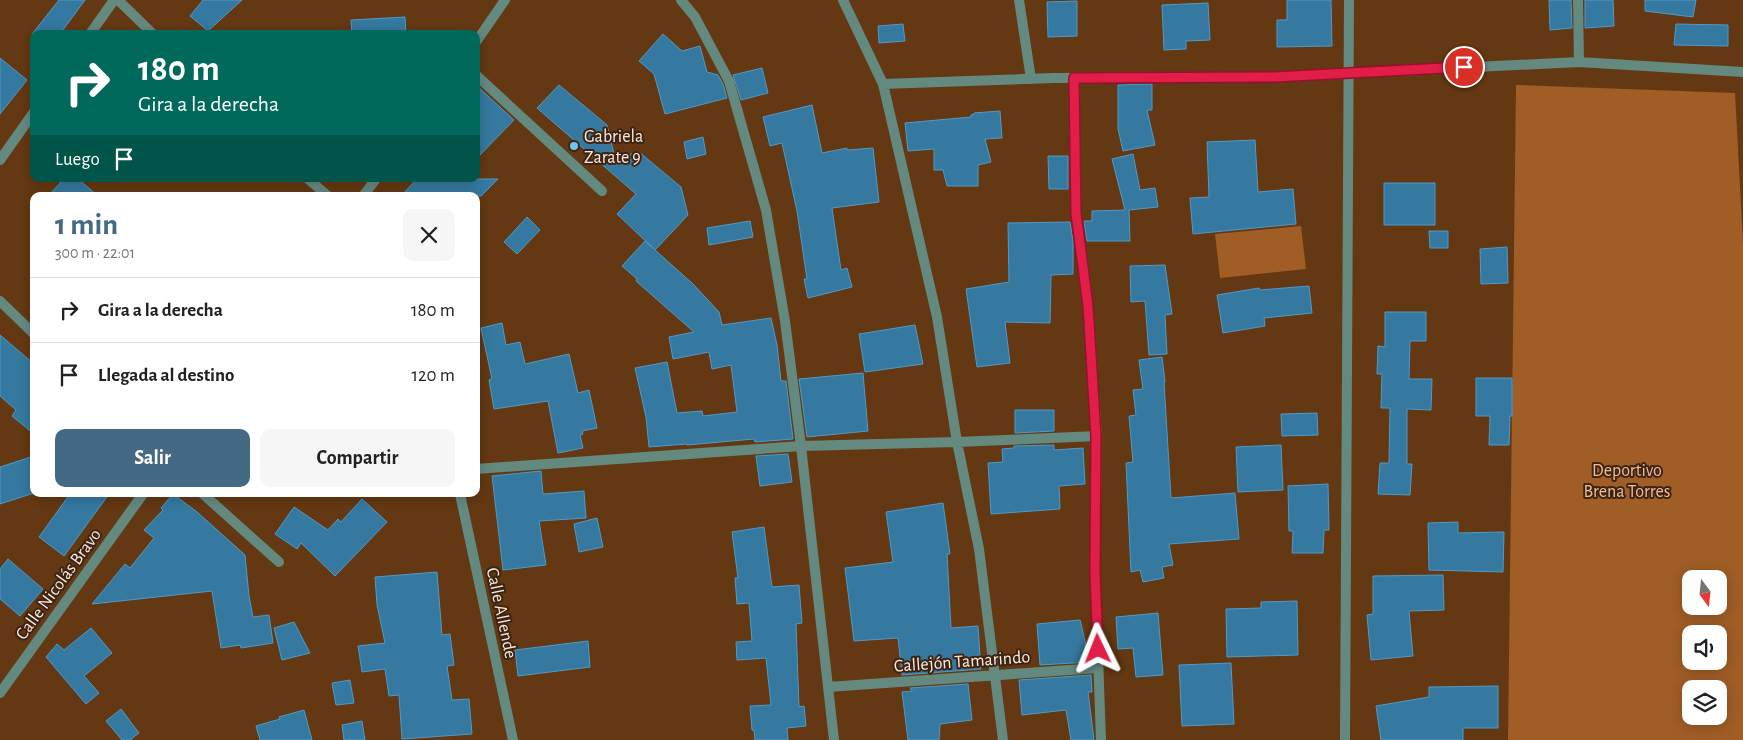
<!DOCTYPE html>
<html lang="es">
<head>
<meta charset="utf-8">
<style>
	body { margin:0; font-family:"Alegreya Sans",sans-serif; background:#f6f6f6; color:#202124; height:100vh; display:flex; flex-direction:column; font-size:19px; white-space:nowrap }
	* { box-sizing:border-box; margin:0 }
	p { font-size:16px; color:#757577 }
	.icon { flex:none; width:28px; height:28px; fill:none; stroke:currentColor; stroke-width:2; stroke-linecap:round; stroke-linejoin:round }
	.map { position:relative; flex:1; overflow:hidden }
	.panel { position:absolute; left:30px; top:192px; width:450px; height:305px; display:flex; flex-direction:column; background:#fff; border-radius:10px; box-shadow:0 2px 12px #0003 }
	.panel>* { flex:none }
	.banner { position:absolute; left:30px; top:30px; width:450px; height:152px; border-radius:10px; box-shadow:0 2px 12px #0003; background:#00695c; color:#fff; overflow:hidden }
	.needle { width:32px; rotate:165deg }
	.buttons { position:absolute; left:1682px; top:570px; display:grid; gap:10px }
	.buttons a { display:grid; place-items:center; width:45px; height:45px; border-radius:10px; background:#fff; box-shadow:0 2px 12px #0003; font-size:25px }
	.pin { position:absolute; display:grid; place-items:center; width:42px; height:42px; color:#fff; margin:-21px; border:2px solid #fff; border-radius:50%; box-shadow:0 1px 5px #0007 }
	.me { position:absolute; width:55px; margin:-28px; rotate:358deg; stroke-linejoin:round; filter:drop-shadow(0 0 4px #0008) }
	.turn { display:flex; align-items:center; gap:18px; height:105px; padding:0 25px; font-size:22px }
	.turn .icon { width:65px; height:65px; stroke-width:2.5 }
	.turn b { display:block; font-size:35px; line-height:42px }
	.then { display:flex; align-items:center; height:48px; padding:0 25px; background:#0003; gap:10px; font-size:19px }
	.round { display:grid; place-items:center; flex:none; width:52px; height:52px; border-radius:10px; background:#f6f6f6 }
	.summary { display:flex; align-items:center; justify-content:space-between; height:85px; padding:0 25px }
	h1 { font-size:30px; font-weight:600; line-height:38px; color:#446982 }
	.primary-button { display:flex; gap:10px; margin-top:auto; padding:10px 25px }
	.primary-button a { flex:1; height:58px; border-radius:10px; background:#446982; color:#fff; font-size:20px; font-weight:600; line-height:58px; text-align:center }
	.primary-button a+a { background:#f6f6f6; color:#202124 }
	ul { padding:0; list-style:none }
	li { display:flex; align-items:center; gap:15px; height:65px; padding:0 25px; border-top:1px solid #e0e0e0 }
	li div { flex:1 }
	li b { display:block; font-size:19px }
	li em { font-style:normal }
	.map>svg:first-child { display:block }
	.green { fill:#a05d26; fill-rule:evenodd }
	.building { fill:#3579a0; stroke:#4f9bc8 }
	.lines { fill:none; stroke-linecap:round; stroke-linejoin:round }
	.minor { stroke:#648a80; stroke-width:10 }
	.route-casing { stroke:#92132f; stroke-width:12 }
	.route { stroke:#e11d48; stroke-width:9 }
	.poi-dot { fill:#6fc2f4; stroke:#3e2410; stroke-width:2 }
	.labels { text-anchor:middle; stroke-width:4; stroke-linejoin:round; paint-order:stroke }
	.poi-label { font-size:18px; fill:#faece2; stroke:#3e2410; text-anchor:start }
	.park-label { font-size:18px; fill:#eebd9b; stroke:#3e2410 }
	.street-label { font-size:18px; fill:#faece2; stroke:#3e2410 }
</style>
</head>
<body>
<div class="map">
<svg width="1743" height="740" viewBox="0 0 1743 740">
	<rect width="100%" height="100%" fill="#643812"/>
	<path class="green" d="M1516,85l219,8 8,150v497h-235zM1691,579h28v27h-28zM1691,634h28v27h-28zM1691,689h28v27h-28z
		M1301,226l5,43 -86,9 -5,-44z"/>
	<path class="building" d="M59,0h26l-25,34h-28z
		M203,0h39l-34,31 -18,-15z
		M1287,0h44l1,46 -55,1v-27h10z
		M1549,0h22l1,28 -22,2z
		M1585,0h28l1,26 -29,2z
		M1645,0h51l-3,17 -48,-6z
		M1077,1v35l-29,1 -1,-35z
		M1208,3l2,37 -24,1v8l-22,1 -2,-45z
		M405,17l1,17h-54l-1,-14z
		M903,24l2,17 -26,2 -1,-17z
		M1676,24l52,1v21l-54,-1z
		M663,34l19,17 18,-5 7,26 11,3 5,9 4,14 -62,16 -11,-40 -15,-13z
		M0,58l27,22 -27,34z
		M762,68l6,25 -27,7 -8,-25z
		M1152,84v26h-5l8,35 -32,6 -5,-22v-44z
		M476,85l38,35 -38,39z
		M559,85l48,40 8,33 24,-6 42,35 7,28 -33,35 38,34 26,28 3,13 49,-7 6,27 4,36h5l7,58 -38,3 -1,-3 -67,6v-1l-38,3 -3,-30 -11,-49 32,-6 10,51 25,-2 1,5 34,-4 -6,-47 -19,4 -3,-17 -36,7 -4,-22 25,-5 -58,-51 1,-2 -15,-13 23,-25 9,8 -37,-35 19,-20 -99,-86z
		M812,105l10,48 25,-5v2l26,-2 6,54 -47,6 9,62 6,-2 5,19 -44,11 -4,-19h3l-10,-68 -15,-68 -12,3 -7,-29z
		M1000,111l2,27 -17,1 6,23 -13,3v21h-31l-4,-16h-9v-21l-26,2 -3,-28 66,-6v-2l3,-1v-1z
		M703,137l3,17 -19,5 -3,-17z
		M1255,140l3,52 35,-3 3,35 -103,10 -3,-36 19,-1 -2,-55z
		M1133,154l7,36 15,-2 3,19 -29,3 1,31h-43l-3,-20h8v-10l33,-1 -13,-51z
		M1048,156h20v33h-19z
		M64,179h14l20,17h-50z
		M417,179h81l-17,17h-80z
		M1384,183h51v42h-51z
		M527,217l13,13 -23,24 -13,-12z
		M750,221l3,16 -44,8 -2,-17z
		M1070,222l3,19v33l-22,1 -1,48 -45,-1 5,41 -33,4 -11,-78 43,-7 -1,-59z
		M1429,231h19v17h-18z
		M1507,247l1,36 -27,1 -1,-35z
		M1165,265l7,49 -7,1 2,39 -18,1 -4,-54 -14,1 -1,-36z
		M1309,286l3,27 -48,5 1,8 -42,7 -6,-38 42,-7 1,2z
		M1385,312h41v29h-16l-1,38h23l-1,31 -24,-1v55h5l-2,31 -32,-1 2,-31h9l1,-55h-9l1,-34h-5l1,-28 7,1z
		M502,323l4,22 14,-3 5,22 44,-10 9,39 11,-3 8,38 -15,3 1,3 -3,1 3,13 -25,5 -10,-52 -54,8 -5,-29 3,-1 -11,-51z
		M915,325l8,39 -58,8 -6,-38z
		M0,335l34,29v70l-22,-18 4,-6 -16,-14z
		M1162,357l3,25h-1l7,116 64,-5 4,46 -70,5 4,21 -11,2 2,11 -21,4 -3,-12 -9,2 -5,-109 7,-1 -4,-46 7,-1 -3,-25 10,-1 -4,-29z
		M863,373l5,58 -61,6 -8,-58z
		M1476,378h36v38h-2l-1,29h-20l1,-29h-14z
		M1015,410h39v21l-39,2z
		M1317,413l1,22 -36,1 -1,-22z
		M1054,445v5l29,-2 2,36 -26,2 1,23 -69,5 -3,-51 15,-1 -1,-13 12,-1v-2z
		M1281,445l2,45 -45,2 -2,-45z
		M788,454l4,28 -32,4 -4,-30z
		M34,456v37l-34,11v-37z
		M541,471l2,23 41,-3 2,27 -47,3 7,44 -43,5 -11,-94z
		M1328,484l1,46h-5l-1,23h-31l1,-22h-4l-1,-45z
		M70,494h39l-45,62 -25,-19z
		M173,494l24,18 48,43 4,41 4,21 16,-2 4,28 -32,5 -1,-3 -19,3 -9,-57 -120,13 33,-40 5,4 24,-30 -10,-8 19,-20 -2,-2z
		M362,499l25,23 -52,54 -34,-33 -4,6 -22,-15 19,-27 34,23 10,-11 3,3z
		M943,503l7,51h-3l4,74 27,-2 3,43 -79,6 -4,-37 -44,3 -9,-73 48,-6 -7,-50z
		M597,518l6,29 -24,5 -5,-28z
		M1458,522v11l46,-1 -1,40 -74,-2 -1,-47z
		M764,527l8,60 27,-2 3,38 -6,1 3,83 5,-1 2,20 -19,2 1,12h-33l-1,-10h-2l-2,-24 21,-1 -5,-47 -29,2 -1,-18 16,-1 -3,-38 -12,1 -2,-26h3l-6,-46z
		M8,559l35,30 -23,27 -20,-17v-30z
		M437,572l5,63 8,-1 4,31 -7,1 5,34 17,-1 3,35 -70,5 -3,-44 -10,1 -4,-27 -23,3 -4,-26 27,-3 -8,-38 -2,-28z
		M1443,575l1,35 -35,1 4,45 -42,4 -4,-45 6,-1v-38z
		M1297,601l1,54 -71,2 -1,-48 35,-1v-6z
		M1158,613l5,62 -27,2 -3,-29 -15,1 -2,-32z
		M1080,620l10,42 -50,3 -3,-41z
		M294,622l16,31 -28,7 -8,-32z
		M91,628l21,25 -28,23 15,17 -13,11 -40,-47 11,-13 7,6z
		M588,641l2,26 -72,9 -3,-26z
		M1231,663l3,61 -52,2 -3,-61z
		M1091,675l1,17h-4l6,48h-23l-5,-30 -44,5 -3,-35z
		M350,680l4,23 -18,2 -4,-22z
		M968,684l4,36 -32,4 -1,16h-31l-6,-48 10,-1 -2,-3z
		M1498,686v42h-35v12h-82l-5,-34 53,-9v-10z
		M121,709l18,24 -9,7h-8l-16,-19z
		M304,710l8,30h-52l-4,-14 24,-7 -1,-2z
		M362,721l3,19h-21l-2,-15z"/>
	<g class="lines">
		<path class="minor" d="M118,0l35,34
			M681,0l14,17 34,64 37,129 19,111 16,125 33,294
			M843,0l40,84 54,233 20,125 22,107 24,191
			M1019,0l12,79
			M1578,0l1,62
			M90,34l24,-34
			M476,42l29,-42
			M476,75l126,116
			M1074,78l2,135 12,94 9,129 -2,137 6,167
			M883,84l171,-6 220,-1 305,-15 164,10
			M0,160l34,-48
			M308,179l20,17
			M363,196l13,-17
			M0,301l34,33
			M476,469l325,-23 156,-4 140,-6
			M203,494l76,68
			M460,494l53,246
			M828,687l270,-19
			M0,693l143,-199
			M1345,740l4,-740"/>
	</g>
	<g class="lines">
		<g class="route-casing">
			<path id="route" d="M1098,649l-3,-76 1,-137 -8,-130 -12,-93 -2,-135 200,-1 190,-10"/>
		</g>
		<use href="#route" class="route"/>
	</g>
	<circle class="poi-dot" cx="574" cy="146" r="5"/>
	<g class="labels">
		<g class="poi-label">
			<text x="584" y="142">Gabriela<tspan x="584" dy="21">Zarate 9</tspan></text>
		</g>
		<g class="park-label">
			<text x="1627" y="476">Deportivo<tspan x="1627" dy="21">Brena Torres</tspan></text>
		</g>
		<g class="street-label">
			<text transform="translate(58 584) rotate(-54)" y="6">Calle Nicolás Bravo</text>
			<text transform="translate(502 613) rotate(78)" y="6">Calle Allende</text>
			<text transform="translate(962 661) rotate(-4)" y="6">Callejón Tamarindo</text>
		</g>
	</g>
</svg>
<div class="buttons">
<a><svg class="needle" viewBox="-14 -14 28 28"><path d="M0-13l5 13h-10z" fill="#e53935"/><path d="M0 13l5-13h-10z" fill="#757577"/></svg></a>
<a><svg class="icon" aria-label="sound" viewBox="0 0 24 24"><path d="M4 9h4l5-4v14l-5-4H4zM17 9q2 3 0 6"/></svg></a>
<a><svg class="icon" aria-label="layers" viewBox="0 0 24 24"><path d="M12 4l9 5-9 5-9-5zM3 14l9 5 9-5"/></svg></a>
</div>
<div class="pin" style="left:1464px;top:67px;background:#d93025"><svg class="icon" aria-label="arrive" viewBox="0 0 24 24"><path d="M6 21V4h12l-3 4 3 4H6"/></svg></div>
<svg class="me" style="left:1098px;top:649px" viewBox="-20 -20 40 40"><path d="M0-17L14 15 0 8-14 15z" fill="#e11d48" stroke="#fff" stroke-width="4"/></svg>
<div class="banner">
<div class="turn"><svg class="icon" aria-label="right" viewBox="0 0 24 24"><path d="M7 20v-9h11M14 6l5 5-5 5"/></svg><div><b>180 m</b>Gira a la derecha</div></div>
<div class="then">Luego<svg class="icon" aria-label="arrive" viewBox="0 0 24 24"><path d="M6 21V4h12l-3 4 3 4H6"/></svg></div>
</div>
<section class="panel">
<div class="summary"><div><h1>1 min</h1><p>300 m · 22:01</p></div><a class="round"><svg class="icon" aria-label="close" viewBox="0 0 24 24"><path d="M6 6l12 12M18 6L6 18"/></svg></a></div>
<ul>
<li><svg class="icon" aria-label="right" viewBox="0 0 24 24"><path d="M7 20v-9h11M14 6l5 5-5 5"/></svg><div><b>Gira a la derecha</b></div><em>180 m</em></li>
<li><svg class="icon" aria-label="arrive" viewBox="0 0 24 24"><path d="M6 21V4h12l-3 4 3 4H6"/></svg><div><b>Llegada al destino</b></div><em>120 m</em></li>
</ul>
<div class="primary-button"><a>Salir</a><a>Compartir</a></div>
</section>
</div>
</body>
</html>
